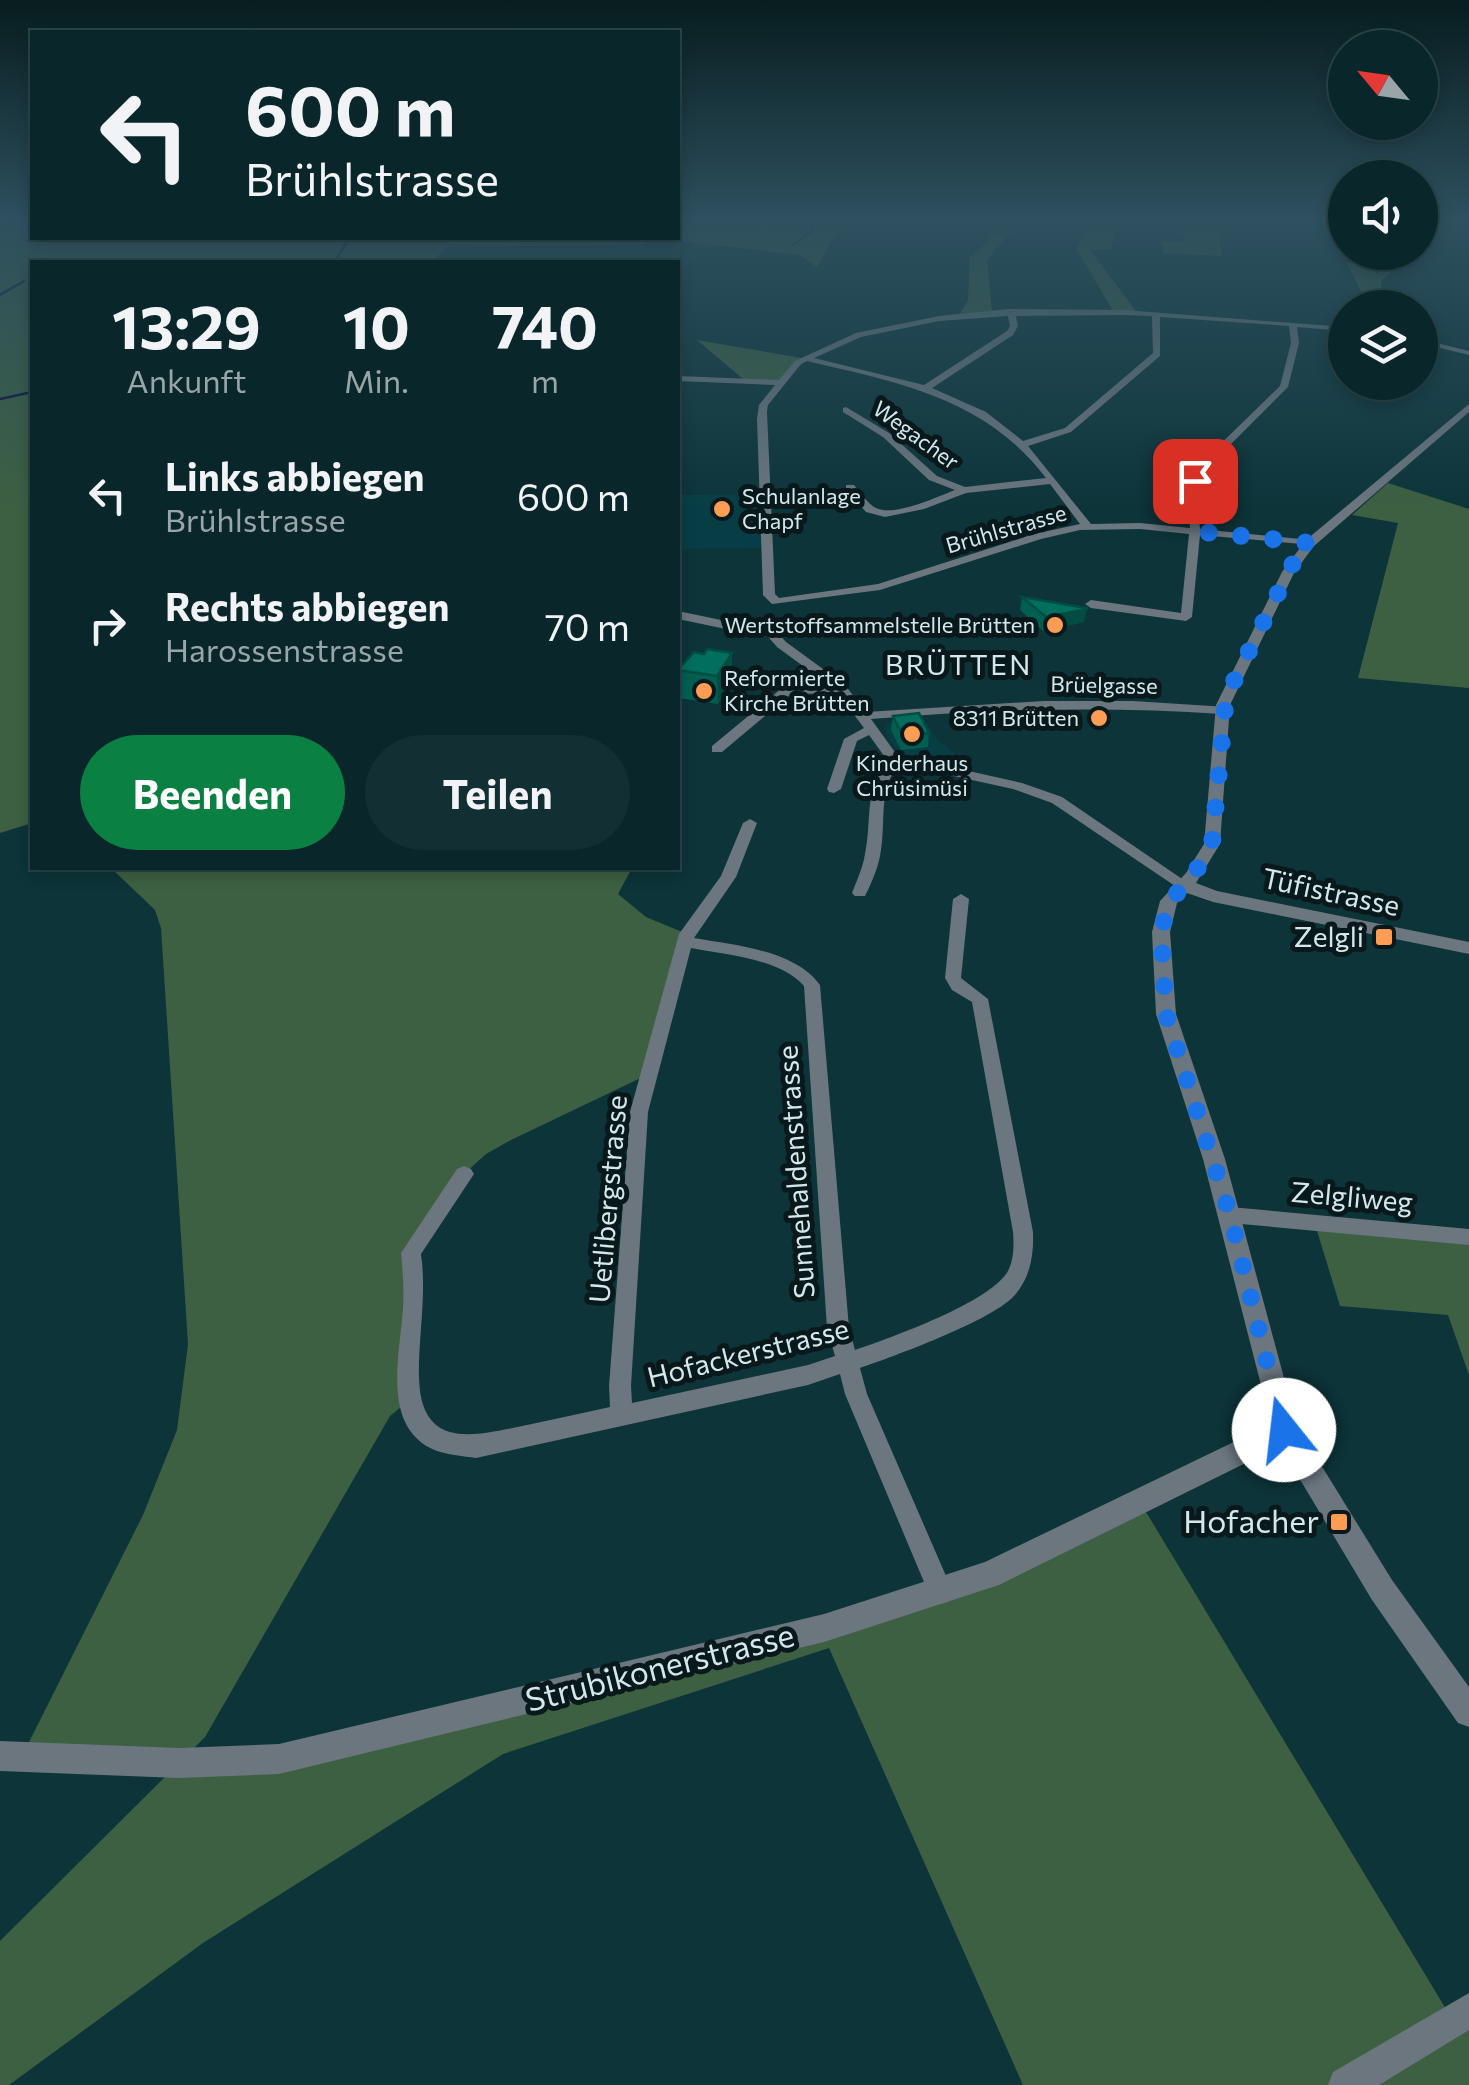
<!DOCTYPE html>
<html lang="de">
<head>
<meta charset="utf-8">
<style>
	body { margin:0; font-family:Commissioner,sans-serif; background:#122f33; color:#f1f3f6; height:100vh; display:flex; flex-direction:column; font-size:38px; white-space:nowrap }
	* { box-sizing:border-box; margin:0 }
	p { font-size:32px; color:#99a5a9 }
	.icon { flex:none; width:55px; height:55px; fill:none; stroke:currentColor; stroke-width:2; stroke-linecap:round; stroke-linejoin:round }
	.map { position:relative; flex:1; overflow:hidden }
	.side { position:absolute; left:30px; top:260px; width:650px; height:610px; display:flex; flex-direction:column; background:#09272b; border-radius:0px; box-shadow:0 5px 15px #0003,0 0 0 2px #294447 }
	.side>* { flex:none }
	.guide { position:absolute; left:30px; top:30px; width:650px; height:210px; border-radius:0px; box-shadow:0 5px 15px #0003,0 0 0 2px #294447; background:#09272b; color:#f1f3f6; overflow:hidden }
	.needle { width:65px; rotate:299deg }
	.fabs { position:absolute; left:1328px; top:30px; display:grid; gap:20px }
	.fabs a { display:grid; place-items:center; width:110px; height:110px; border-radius:50%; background:#09272b; box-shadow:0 5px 15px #0003,0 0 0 2px #294447; font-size:50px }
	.pin { position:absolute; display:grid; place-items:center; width:85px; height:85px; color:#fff; margin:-42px; border-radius:20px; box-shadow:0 5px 15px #0006 }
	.me { position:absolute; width:110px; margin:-55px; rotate:344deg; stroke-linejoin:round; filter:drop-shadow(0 0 8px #0008) }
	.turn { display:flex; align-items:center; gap:35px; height:210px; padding:0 50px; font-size:45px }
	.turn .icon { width:130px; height:130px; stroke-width:2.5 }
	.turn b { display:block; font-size:70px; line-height:85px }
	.eta { display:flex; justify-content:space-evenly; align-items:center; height:170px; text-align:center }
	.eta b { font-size:60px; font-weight:700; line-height:70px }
	.primary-button { display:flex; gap:20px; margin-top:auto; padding:20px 50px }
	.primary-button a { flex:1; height:115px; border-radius:60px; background:#0b8043; color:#fff; font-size:40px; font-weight:700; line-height:115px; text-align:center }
	.primary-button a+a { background:#122f33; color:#f1f3f6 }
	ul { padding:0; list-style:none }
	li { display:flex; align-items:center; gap:30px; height:130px; padding:0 50px }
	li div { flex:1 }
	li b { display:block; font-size:38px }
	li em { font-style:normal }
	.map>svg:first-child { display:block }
	.built { fill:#073e45 }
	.green { fill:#3d6042 }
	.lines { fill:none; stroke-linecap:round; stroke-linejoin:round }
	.stream { stroke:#0a103e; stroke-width:2.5 }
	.minor { fill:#6b767f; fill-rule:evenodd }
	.tertiary { fill:#6b767f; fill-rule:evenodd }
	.wall { fill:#015f51 }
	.shaded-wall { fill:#014d42 }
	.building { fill:#016e5e; stroke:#014d42; stroke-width:2.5 }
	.route { stroke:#1a73e8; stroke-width:18; stroke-dasharray:0 32.4 }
	.poi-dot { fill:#fd9d54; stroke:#09191b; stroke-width:4 }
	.labels { text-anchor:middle; stroke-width:10; stroke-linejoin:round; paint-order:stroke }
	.far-street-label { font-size:22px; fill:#d4e8ec; stroke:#09191b }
	.far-poi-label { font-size:22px; fill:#d4e8ec; stroke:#09191b; text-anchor:start }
	.far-quarter-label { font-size:28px; letter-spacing:2.5px; fill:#d4e8ec; stroke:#09191b }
	.street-label { font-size:28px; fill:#d4e8ec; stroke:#09191b }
	.poi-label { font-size:28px; fill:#d4e8ec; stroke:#09191b; text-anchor:end }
	.near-poi-label { font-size:32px; fill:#d4e8ec; stroke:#09191b; text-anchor:end }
	.near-street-label { font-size:32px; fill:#d4e8ec; stroke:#09191b }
</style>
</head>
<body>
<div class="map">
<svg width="1469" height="2085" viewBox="0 0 1469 2085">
	<rect width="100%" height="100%" fill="#0c3439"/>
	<path class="built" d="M766,494l2,54 -90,1v-54z
		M909,715l19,10 9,14 25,21 4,11 -58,-15 -14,-10 -8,-12 1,-10z"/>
	<path class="green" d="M0,219h32v19h646v-19l165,1 -26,47 -17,-12 -147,-17 -11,7 -195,2 -10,9 5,6h-410v561l-32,10z
		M1010,219h11l-34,41 5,51 -32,3 8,-14 2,-43z
		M1096,219h123l2,37 -58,-3 -3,-12 25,1 -4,-15 -65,-3 -5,26h-21l49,65 -24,-1 -39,-66z
		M1360,253h52l-31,28 2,26h-14l-22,-44h13z
		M697,340l111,19 -29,24 -36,-4z
		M1388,483l81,26v179l-111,-10 40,-155 -46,-8z
		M111,868h521l-14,26 28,23 41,17 -40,141 -136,65 -25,14 -22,20 -52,79 -6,150 -16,13 -185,321 -25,25 47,2 597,-136 316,-126 312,517 17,-9v75h-446l-194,-437 -326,106 -300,189 -194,142h-9v-144l178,-177 -156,-8 121,-241 34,-85 11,-86 -27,-416 -6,-18z
		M1314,1221l155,16v138l-21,-60 -108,-9z"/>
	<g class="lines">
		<path class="stream" d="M793,219l21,10 -21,16
			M335,262l14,-24
			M1377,272l15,-20
			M0,295l24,-14
			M0,399l32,-7"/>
		<path class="minor" d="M1008,309l116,1 221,17v4l-48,-4 2,16 -11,44 -77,77 -11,17 -3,13 3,35 110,11 4,1v4l-114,-10 -8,82 -6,4 -95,-13 -6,-4 6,-4 90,13 8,-79 -49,-5 -60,1 -39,9 -161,51 -108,14 -9,-9 -6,-176 2,-14 16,-20 -97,-4v-5l101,4 16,-19 61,-28 83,-17zM1124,315l28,1 1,37 -88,75 -42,13 -37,-29 -54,-24 81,-53 5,-9 -2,-10zM1008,316l2,10 -3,5 -83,54 -110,-27 47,-21 78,-16zM1160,317l129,9 2,17 -11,43 -76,74 -14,21 -3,13 3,34 -50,-5 -49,1 -63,-78 43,-14 89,-76zM807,361c93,22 178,37 239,117l-81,9 -28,-11 -48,-43 -43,-26 -3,1v4l40,25 46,43 26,10c-18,7 -61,27 -79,18 -8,-4 -16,-16 -22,-23h-8v4l20,23 19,5 39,-8 42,-16 84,-9 30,40 -46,10 -156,50 -99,14 -4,-4 -8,-182 1,-7 33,-41z
			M1420,339l49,12v4l-49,-12z
			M678,611l67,14 25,-1 16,18 59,43 21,27 178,-11h89l94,6v6l-5,1c-117,-8 -233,-5 -351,5l26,36 125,28 40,14 129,88 -3,3h-10l-126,-85 -39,-14 -114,-25c-21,26 -13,55 -18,86 -2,16 -9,32 -16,46h-10l-3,-3c5,-13 11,-26 13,-39 7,-34 -1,-64 22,-94l-18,-25 -12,6 -16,48 -7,4 -5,-1 -2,-3 17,-50 20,-11 -27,-36 -47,3 -68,57h-10v-6l70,-58 47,-3 -52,-38 -14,-16 -18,2 -67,-14z
			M750,819l7,4 -21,54 -42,61c40,7 101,12 126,47l29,343 6,22c35,-12 136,-48 153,-79 6,-12 6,-26 5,-39l-41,-230 -20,-12 -7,-12 8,-79 8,-5 8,5 -8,79 27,21 45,233c1,24 -3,48 -21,66 -25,24 -117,58 -152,70l7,26 86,198 -3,9 -9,3 -9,-3 -87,-207 -5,-20 -32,11 -332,73c-13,-2 -27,-3 -39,-7 -57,-22 -37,-96 -34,-143 1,-19 0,-36 -2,-55l56,-84 7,-3 7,3 3,5 -53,80c6,42 -3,82 -2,124 2,73 56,58 108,47 28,-6 56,-12 83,-18l-1,-21 21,-274 49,-178 42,-58 22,-53zM691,948c35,7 88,10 113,38l23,342 8,28 -27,9 -176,38 -1,-17 17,-274z
			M1230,1207l239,22v16l-239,-22 -7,-2 -3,-6 3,-6z"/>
		<path class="tertiary" d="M1469,404v8l-155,134 -20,27 -64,132 -10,139 -24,39 21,8 252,51v12l-256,-52 -26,-9 -10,10 -7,29 6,82 49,145 72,267 95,154 77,107v40l-11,-4 -86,-123 -92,-154 -281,139 -175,57 -545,132 -100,4 -179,-7v-30l179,7 100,-4 545,-130 161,-52 286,-138 -68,-265 -47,-145 -4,-82 8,-31 26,-28 18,-29 12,-139 66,-133 24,-32z
			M1469,1993v37l-90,55h-51l5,-13z"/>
	</g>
	<path class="wall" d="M1022,597l62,25 -41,9 -23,-21z
		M694,652l38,28 -14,24 -40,-6v-28z
		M893,716l36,17 -1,14 -27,3 -10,-20z"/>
	<path class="shaded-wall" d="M1087,609l-3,13 -41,9 3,-14z
		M732,653v27l-14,24 -1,-28z"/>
	<path class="building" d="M1022,597l65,11v1l-41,8z
		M707,649l25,4 -15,23 -39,-6 16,-18 10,2z
		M919,713l10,20 -26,3 -10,-20z"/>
	<linearGradient id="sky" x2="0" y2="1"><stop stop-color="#071d1f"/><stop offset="0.43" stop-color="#2e505f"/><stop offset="1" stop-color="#2e505f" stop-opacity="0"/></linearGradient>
	<rect width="1469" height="511" fill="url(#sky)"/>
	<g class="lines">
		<path class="route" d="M1195,481l-1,50 116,12 -18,22 -66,132 -14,147 -19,32 -24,26 -8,30 5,82 64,201 54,215"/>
	</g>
	<g class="poi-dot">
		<circle cx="722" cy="509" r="10"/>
		<circle cx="1055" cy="625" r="10"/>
		<circle cx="704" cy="691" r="10"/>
		<circle cx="1099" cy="718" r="10"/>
		<circle cx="912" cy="734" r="10"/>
		<rect x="1374" y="927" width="20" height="20" rx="5"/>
		<rect x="1329" y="1512" width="20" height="20" rx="5"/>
	</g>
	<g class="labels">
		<g class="far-street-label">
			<text transform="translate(916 435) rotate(36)" y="8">Wegacher</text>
			<text transform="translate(1006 529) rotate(-16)" y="8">Brühlstrasse</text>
			<text transform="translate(1104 685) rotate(1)" y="8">Brüelgasse</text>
		</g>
		<g class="far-poi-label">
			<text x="742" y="504">Schulanlage<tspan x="742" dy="25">Chapf</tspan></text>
			<text x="1035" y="633" text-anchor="end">Wertstoffsammelstelle Brütten</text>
			<text x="724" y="686">Reformierte<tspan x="724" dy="25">Kirche Brütten</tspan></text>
			<text x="1079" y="726" text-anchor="end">8311 Brütten</text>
			<text x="912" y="771" text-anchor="middle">Kinderhaus<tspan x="912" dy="25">Chrüsimüsi</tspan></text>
		</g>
		<g class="far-quarter-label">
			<text x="959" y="675">BRÜTTEN</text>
		</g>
		<g class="street-label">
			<text transform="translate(1331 892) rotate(12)" y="10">Tüfistrasse</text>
			<text transform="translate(796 1172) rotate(-94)" y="10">Sunnehaldenstrasse</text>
			<text transform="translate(1352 1197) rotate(5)" y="10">Zelgliweg</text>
			<text transform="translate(608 1199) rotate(-85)" y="10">Uetlibergstrasse</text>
			<text transform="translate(748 1353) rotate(-14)" y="10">Hofackerstrasse</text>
		</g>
		<g class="poi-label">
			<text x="1364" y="947">Zelgli</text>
		</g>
		<g class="near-poi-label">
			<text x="1319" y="1533">Hofacher</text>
		</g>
		<g class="near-street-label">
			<text transform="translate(660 1668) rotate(-14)" y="11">Strubikonerstrasse</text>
		</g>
	</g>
</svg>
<div class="fabs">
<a><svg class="needle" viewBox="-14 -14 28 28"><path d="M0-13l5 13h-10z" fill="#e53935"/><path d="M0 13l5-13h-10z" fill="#99a5a9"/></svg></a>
<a><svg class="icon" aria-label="sound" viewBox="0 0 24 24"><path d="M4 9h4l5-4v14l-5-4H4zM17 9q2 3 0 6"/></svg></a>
<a><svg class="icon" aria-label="layers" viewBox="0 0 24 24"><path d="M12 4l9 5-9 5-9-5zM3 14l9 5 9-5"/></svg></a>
</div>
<div class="pin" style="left:1195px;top:481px;background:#d93025"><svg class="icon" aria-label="arrive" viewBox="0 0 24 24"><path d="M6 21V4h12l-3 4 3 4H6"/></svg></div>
<svg class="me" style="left:1284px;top:1430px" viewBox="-20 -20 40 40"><circle r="19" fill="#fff"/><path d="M0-13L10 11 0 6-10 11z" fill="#1a73e8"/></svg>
<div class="guide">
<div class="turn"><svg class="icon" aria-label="left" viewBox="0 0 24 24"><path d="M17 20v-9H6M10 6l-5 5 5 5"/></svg><div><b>600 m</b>Brühlstrasse</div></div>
</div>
<section class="side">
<div class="eta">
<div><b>13:29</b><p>Ankunft</p></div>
<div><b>10</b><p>Min.</p></div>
<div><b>740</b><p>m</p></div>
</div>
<ul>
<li><svg class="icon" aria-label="left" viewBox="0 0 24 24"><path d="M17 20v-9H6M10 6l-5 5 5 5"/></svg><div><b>Links abbiegen</b><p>Brühlstrasse</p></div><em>600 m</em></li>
<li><svg class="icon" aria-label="right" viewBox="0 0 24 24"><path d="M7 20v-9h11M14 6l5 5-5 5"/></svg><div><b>Rechts abbiegen</b><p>Harossenstrasse</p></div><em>70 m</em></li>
</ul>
<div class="primary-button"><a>Beenden</a><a>Teilen</a></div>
</section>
</div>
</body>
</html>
